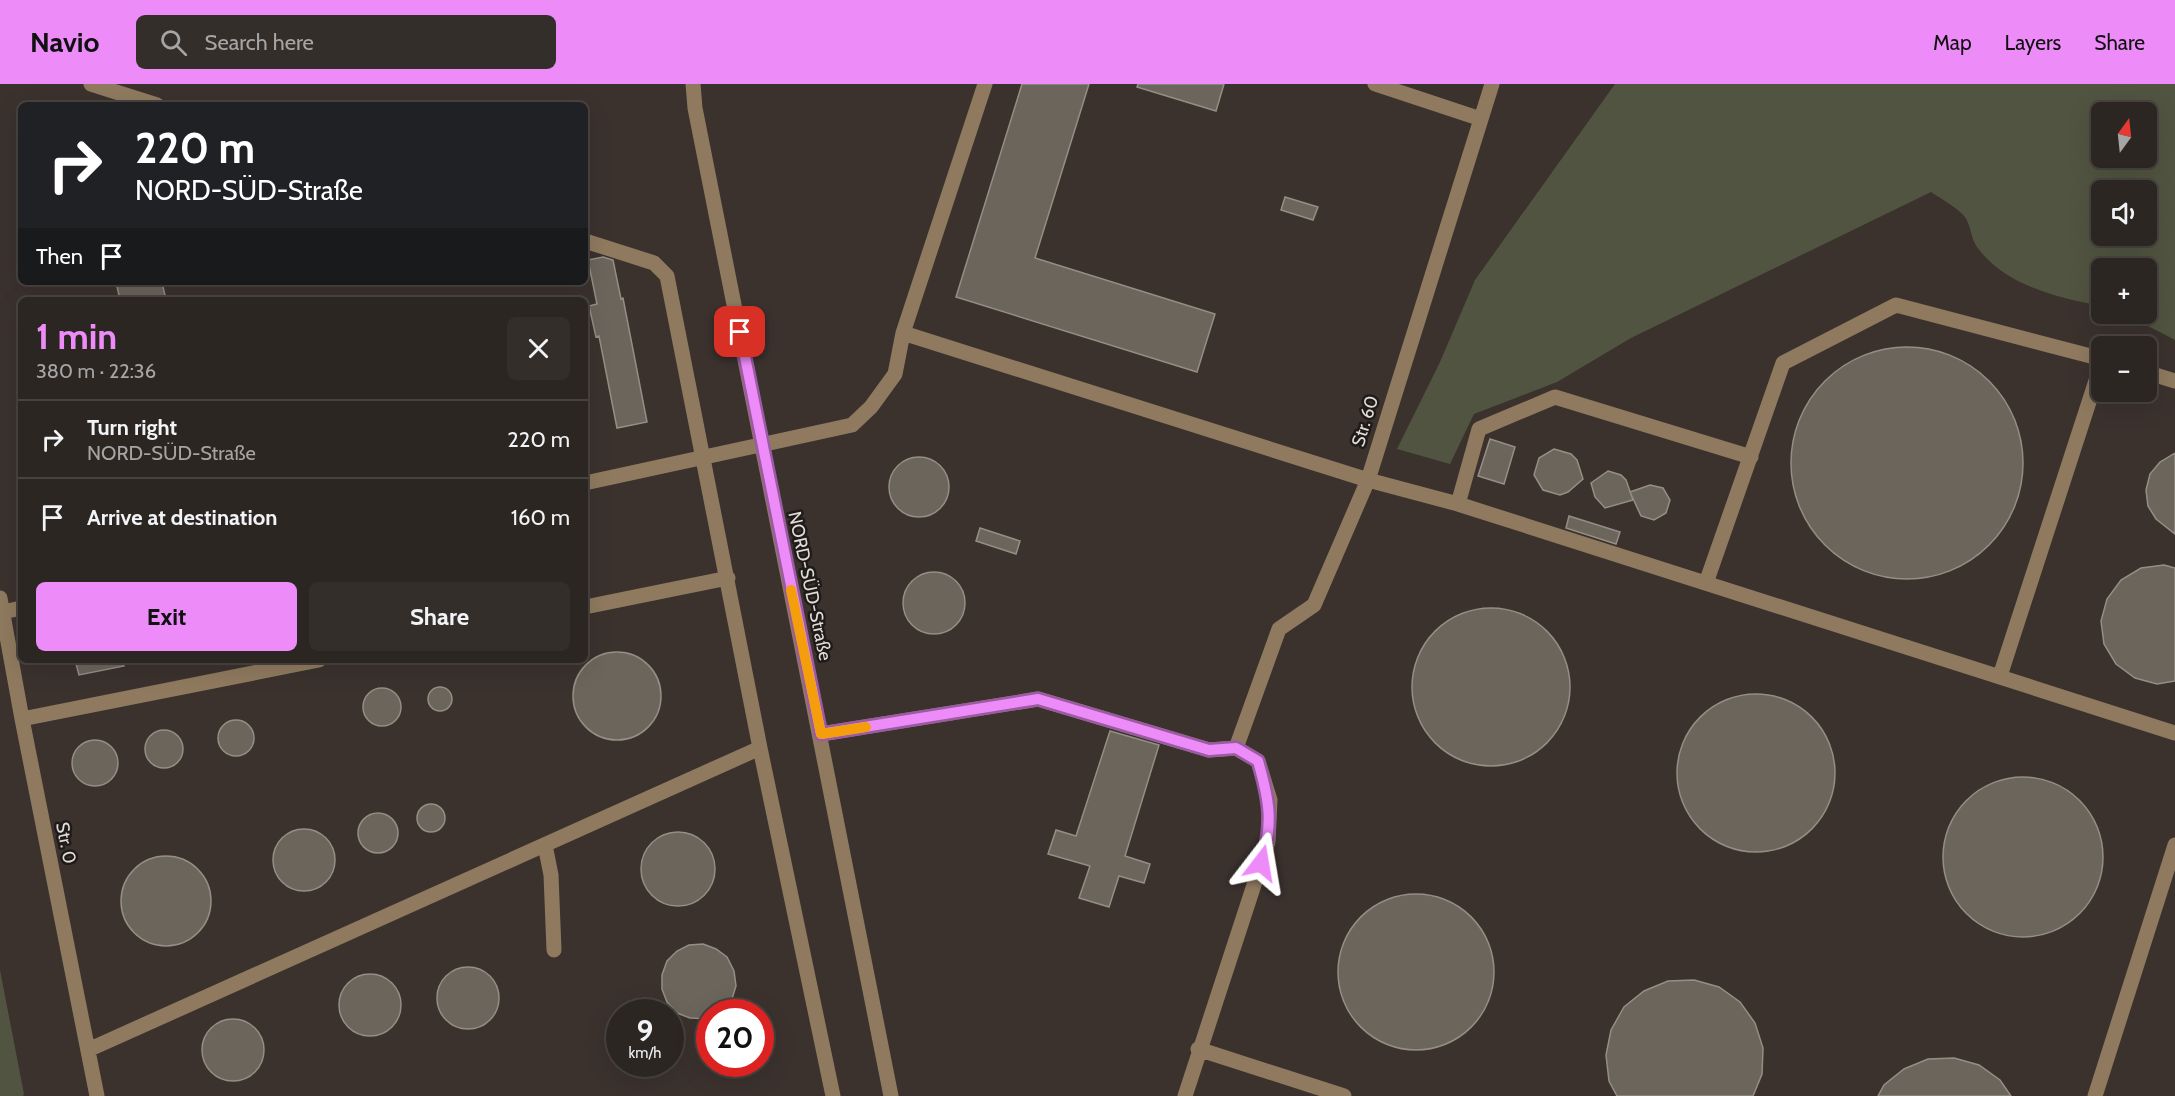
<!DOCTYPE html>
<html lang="en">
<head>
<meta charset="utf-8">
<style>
	body { margin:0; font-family:Cabin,sans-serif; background:#342e2a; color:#f1f3f6; height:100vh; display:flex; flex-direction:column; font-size:22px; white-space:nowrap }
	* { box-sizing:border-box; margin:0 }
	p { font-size:20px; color:#a6a5a5 }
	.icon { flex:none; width:33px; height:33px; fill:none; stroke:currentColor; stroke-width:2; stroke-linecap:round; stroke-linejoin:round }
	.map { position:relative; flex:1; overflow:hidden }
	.side { position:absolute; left:18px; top:213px; width:570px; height:366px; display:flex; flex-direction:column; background:#2c2622; border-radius:9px; box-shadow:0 6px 24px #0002,0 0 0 2px #484340 }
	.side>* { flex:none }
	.banner { position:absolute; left:18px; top:18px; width:570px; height:183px; border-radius:9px; box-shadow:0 6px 24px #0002,0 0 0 2px #484340; background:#202124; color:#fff; overflow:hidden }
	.needle { width:39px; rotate:15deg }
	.tools { position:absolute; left:2091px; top:18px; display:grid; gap:12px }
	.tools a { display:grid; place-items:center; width:66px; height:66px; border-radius:9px; background:#2c2622; box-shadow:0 6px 24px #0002,0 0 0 2px #484340; font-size:30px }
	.speed { position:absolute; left:606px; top:915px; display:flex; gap:12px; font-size:30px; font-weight:700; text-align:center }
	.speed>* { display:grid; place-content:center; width:78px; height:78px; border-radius:50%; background:#2c2622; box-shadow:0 6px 24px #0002,0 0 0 2px #484340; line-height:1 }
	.speed small { font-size:15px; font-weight:400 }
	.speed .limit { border:9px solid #d22; background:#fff; color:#111 }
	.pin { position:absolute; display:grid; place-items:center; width:51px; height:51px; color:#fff; margin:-26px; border-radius:12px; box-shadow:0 3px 9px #0006 }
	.me { position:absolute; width:66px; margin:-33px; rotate:14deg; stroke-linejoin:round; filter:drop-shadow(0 0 4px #0008) }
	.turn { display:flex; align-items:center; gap:21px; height:126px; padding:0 18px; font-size:27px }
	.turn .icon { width:78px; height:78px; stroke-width:2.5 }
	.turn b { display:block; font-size:42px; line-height:51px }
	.then { display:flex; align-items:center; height:57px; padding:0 18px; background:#0003; gap:12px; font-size:22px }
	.round { display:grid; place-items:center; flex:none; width:63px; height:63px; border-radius:9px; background:#342e2a }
	.head { display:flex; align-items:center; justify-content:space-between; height:102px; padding:0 18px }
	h1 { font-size:36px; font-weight:800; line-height:45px; color:#ed8cf9 }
	.button { display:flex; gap:12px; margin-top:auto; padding:12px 18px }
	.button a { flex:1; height:69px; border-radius:9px; background:#ed8cf9; color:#111; font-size:24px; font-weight:800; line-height:69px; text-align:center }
	.button a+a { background:#342e2a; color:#f1f3f6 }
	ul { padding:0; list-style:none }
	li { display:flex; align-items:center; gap:18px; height:78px; padding:0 18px; border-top:2px solid #484340 }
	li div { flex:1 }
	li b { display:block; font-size:22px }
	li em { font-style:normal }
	header { display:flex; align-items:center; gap:36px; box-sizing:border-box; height:84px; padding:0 30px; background:#ed8cf9; color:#111 }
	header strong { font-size:28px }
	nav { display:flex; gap:33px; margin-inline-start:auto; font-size:21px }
	.search { width:420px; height:54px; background:#342e2a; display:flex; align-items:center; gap:15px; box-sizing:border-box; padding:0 21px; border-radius:9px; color:#a6a5a5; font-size:22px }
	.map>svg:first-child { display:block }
	.green { fill:#505440; fill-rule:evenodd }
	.building { fill:#6b655c; stroke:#948e84; stroke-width:1.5 }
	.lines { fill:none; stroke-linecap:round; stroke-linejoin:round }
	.minor { stroke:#8f7a5f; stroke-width:15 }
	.route-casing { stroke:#9a5ba2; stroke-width:15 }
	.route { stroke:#ed8cf9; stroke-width:10 }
	.slow { stroke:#f59e0b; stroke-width:10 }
	.labels { text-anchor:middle; stroke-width:5; stroke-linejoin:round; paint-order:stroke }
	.street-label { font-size:18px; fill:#e3ddda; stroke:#1f1b19 }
</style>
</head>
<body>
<header>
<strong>Navio</strong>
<div class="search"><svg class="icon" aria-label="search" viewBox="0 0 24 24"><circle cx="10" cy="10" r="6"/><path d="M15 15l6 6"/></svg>Search here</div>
<nav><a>Map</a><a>Layers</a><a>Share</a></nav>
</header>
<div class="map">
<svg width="2175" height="1012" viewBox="0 0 2175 1012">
	<rect width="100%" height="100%" fill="#3b322e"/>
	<path class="green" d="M1615,0h560v256l-50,-26h21v-46h-44l-1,38c-43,-8 -97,-21 -124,-59 -6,-8 -6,-21 -12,-30 -7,-9 -24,-18 -34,-25l-300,146 -74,44 -83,32 -24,50 -53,-15 43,-87 35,-82zM2102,28h44v46h-44zM2102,106h44v46h-44z
		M0,886l24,124 -1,2h-23z"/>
	<path class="building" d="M1022,0h67l-54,174 180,56 -18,58 -241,-75z
		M1138,0h86l-8,27 -79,-24z
		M1285,113l33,10 -5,13 -32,-10z
		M603,173l10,3 8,39 2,-1 24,124 -30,6 -18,-92 -3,1 -7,-31 8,-2 -9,-44z
		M116,198h46l4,18h-46z
		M1791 379a116 116 0 1 1 232 0a116 116 0 1 1-232 0Z
		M1490,355l25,8 -11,37 -26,-8z
		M1554,365l17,5 6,6 6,19 -15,13 -8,3 -17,-5 -9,-15 5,-17z
		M2175,369v81l-19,-15 -8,-13 -2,-16 4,-16 10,-12z
		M889 403a30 30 0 1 1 60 0a30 30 0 1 1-60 0Z
		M1608,387l13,4 5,5 7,20 -28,8 -10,-11 -4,-14z
		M1650,401l13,3 7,12 -4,13 -12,7 -13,-4 -11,-24z
		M1569,432l51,16 -4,12 -50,-16z
		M980,444l40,13 -4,13 -40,-13z
		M2164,481l11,3v113l-18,3 -22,-6 -19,-14 -12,-20 -3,-23 6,-22 14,-19 20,-12z
		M903 519a31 31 0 1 1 62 0a31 31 0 1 1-62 0Z
		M1412 603a79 79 0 1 1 158 0a79 79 0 1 1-158 0Z
		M573 612a44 44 0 1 1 88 0a44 44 0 1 1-88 0Z
		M75,576h48l1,6 -45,9z
		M428 615a12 12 0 1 1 24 0a12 12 0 1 1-24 0Z
		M363 623a19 19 0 1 1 38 0a19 19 0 1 1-38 0Z
		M1677 689a79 79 0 1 1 158 0a79 79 0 1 1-158 0Z
		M218 654a18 18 0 1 1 36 0a18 18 0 1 1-36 0Z
		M145 665a19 19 0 1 1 38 0a19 19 0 1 1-38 0Z
		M1110,647l49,14 -34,111 25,8 -6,19 -25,-7 -10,31 -30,-9 11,-32 -42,-12 8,-24 20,6z
		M72 679a23 23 0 1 1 46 0a23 23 0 1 1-46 0Z
		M1943 773a80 80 0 1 1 160 0a80 80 0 1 1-160 0Z
		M417 734a14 14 0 1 1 28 0a14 14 0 1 1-28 0Z
		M358 749a20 20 0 1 1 40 0a20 20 0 1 1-40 0Z
		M273 776a31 31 0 1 1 62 0a31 31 0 1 1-62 0Z
		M641 785a37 37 0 1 1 74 0a37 37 0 1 1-74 0Z
		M121 817a45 45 0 1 1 90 0a45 45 0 1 1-90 0Z
		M1338 888a78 78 0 1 1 156 0a78 78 0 1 1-156 0Z
		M703,860l13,5 11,8 7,14 2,15 -5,16 -11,10h-10v7l-20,-1 -13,-5 -10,-11 -5,-13v-14l5,-14 10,-10 12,-6z
		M437 914a31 31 0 1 1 62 0a31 31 0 1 1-62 0Z
		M339 921a31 31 0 1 1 62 0a31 31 0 1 1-62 0Z
		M1694,896l25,7 21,15 15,21 8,25 -1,26 -9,22h-136l-8,-15 -3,-26 5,-25 13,-23 20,-16 24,-10z
		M202 966a31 31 0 1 1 62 0a31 31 0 1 1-62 0Z
		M1954,974l25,7 21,15 11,16h-133l6,-11 20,-16 24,-10z"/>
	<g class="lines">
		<path class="minor" d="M91,0l66,21
			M693,0l2,24c65,329 132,658 196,988
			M1375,0l106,35
			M585,157l69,22 13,13 93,472 73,348
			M903,249l465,147 90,24 717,229
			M2146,288l29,9
			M585,399l267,-58 19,-18 24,-33 8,-41 82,-249
			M1458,420l21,-75 76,-32 196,60
			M1706,499l77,-220 113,-58 206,54
			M0,514l22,121 75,377
			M585,523l143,-29
			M3,528l18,-4
			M2000,592l102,-314
			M22,635l297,-59
			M821,650l217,-35 171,51 27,-2 22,13 12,39 -2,42 -83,254
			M1236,664l43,-119 35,-24 54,-125 124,-396
			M545,761l6,30 3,75
			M1198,965l146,47
			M88,966l672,-302
			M2095,1012l80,-251"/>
	</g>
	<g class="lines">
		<g class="route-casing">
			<path id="route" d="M740,248l81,402 217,-35 171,51 27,-2 22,13c11,38 16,63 3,102"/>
		</g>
		<use href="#route" class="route"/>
		<path class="slow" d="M791,506l30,144 45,-7"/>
	</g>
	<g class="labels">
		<g class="street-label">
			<text transform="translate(1365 337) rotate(-73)" y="6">Str. 60</text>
			<text transform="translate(810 502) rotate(78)" y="6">NORD-SÜD-Straße</text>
			<text transform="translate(66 759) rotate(79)" y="6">Str. 0</text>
		</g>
	</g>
</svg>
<div class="tools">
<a><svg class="needle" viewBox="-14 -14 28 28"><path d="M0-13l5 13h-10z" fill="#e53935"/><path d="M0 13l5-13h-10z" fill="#a6a5a5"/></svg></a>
<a><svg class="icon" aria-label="sound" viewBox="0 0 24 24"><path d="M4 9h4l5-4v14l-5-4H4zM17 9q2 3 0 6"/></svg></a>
<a>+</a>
<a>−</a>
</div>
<div class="speed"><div>9<small>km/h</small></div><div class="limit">20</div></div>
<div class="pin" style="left:740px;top:248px;background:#d93025"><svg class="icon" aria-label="arrive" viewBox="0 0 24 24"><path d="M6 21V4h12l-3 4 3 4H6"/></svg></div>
<svg class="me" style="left:1261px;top:779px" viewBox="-20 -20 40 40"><path d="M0-17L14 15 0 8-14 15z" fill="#ed8cf9" stroke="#fff" stroke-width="4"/></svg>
<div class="banner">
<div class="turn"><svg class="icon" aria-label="right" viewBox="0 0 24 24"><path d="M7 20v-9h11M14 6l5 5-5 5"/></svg><div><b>220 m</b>NORD-SÜD-Straße</div></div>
<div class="then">Then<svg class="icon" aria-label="arrive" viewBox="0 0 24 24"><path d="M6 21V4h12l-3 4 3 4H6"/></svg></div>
</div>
<section class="side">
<div class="head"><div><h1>1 min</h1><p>380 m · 22:36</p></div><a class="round"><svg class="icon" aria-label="close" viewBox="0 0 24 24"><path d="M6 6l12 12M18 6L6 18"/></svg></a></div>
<ul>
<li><svg class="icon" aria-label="right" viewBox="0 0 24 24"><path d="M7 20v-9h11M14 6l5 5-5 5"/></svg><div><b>Turn right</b><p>NORD-SÜD-Straße</p></div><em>220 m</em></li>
<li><svg class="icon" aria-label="arrive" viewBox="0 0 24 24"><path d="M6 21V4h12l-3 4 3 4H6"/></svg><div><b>Arrive at destination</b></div><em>160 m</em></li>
</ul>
<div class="button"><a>Exit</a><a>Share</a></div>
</section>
</div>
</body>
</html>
